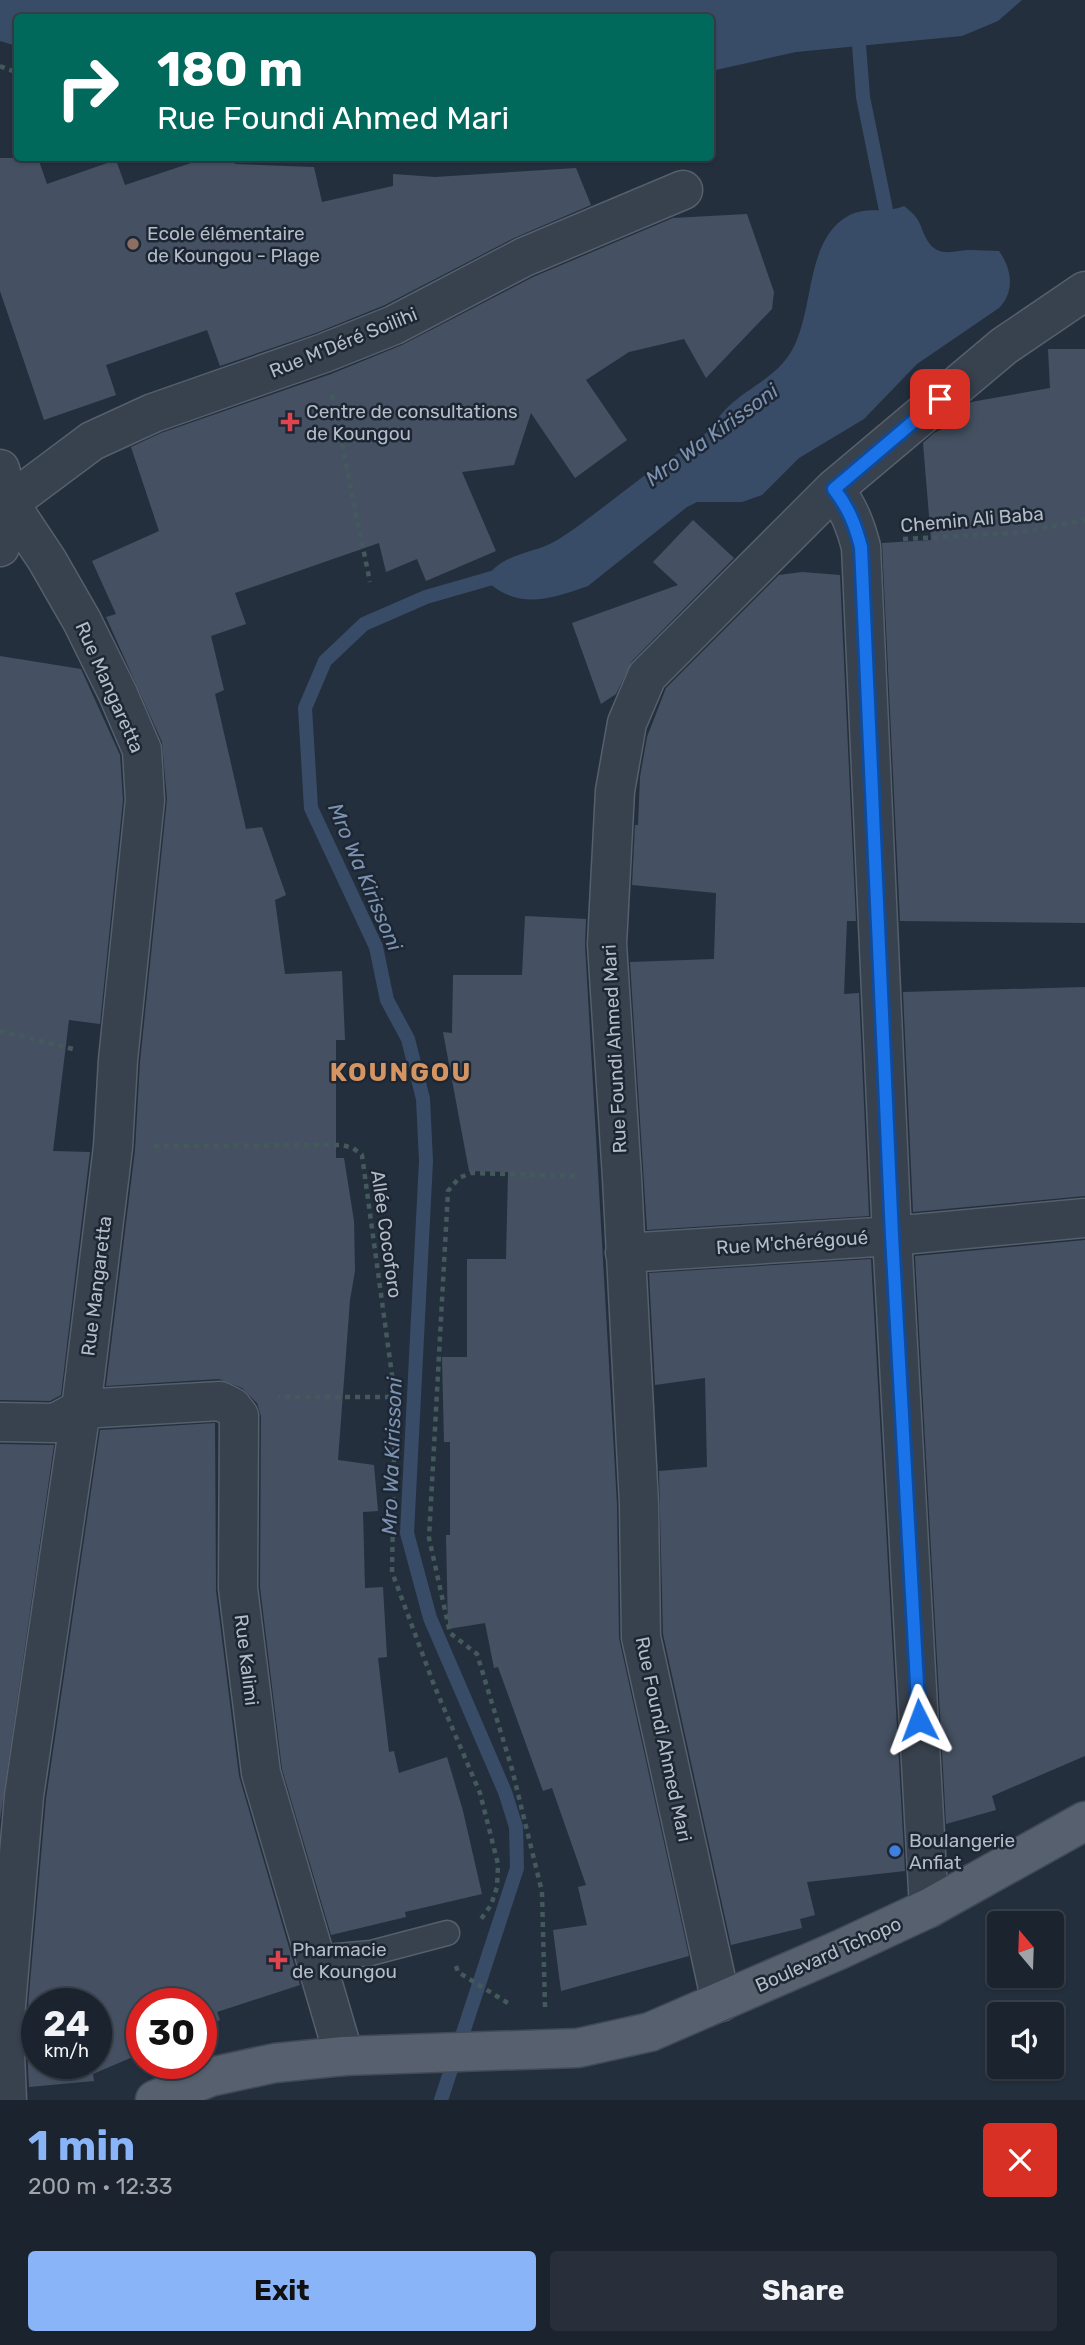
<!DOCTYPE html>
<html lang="en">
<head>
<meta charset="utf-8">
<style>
	body { margin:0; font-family:Rubik,sans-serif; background:#282f3a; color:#f1f3f6; height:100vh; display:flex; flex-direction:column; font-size:26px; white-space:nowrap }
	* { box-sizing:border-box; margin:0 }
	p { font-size:23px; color:#a0a4aa }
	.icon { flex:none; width:38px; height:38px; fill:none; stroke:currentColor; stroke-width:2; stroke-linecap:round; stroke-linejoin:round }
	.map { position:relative; height:2100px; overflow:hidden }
	.panel { display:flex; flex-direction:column; background:#1b232e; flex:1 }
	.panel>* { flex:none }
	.top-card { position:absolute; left:14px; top:14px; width:700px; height:147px; border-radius:7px; box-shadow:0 2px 5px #0004,0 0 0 2px #39404a; background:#00695c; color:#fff; overflow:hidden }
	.needle { width:46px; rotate:341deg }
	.tools { position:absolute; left:987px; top:1911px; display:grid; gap:14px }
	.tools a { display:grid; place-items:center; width:77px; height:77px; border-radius:7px; background:#1b232e; box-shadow:0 2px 5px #0004,0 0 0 2px #39404a; font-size:35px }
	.speed { position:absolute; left:21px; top:1988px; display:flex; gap:14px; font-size:35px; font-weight:700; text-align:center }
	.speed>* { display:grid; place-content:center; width:91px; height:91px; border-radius:50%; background:#1b232e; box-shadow:0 2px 5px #0004,0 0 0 2px #39404a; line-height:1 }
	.speed small { font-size:18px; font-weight:400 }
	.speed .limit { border:10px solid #d22; background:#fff; color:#111 }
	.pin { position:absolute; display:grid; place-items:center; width:60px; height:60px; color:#fff; margin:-30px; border-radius:14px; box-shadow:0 4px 10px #0006 }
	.me { position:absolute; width:77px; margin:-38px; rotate:357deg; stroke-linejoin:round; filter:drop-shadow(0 0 5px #0008) }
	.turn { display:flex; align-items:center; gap:24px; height:147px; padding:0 28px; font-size:32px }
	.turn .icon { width:91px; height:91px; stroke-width:2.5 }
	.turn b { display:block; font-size:49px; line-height:60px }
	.round { display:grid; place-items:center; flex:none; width:74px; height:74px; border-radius:7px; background:#282f3a }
	.headline { display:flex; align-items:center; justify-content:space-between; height:119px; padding:0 28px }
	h1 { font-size:42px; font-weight:700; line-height:52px; color:#8ab4f8 }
	.cta { display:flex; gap:14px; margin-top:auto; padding:14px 28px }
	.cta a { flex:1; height:80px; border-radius:7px; background:#8ab4f8; color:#111; font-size:28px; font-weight:700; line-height:80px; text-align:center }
	.cta a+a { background:#282f3a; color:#f1f3f6 }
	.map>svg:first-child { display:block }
	.water { fill:#394c67 }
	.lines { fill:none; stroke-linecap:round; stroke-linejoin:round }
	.stream { stroke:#394c67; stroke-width:14 }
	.building { fill:#455162; fill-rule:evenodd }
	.service-casing { stroke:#565f6c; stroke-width:27 }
	.minor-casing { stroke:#565f6c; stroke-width:41 }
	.primary-casing { stroke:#414a57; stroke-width:41 }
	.path { stroke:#44595c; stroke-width:4.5; stroke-dasharray:5 5; stroke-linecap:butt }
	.service { stroke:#38414e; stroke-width:24 }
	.minor { stroke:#38414e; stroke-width:38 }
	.primary { stroke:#56606e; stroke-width:38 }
	.route-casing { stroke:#114b97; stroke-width:18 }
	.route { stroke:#1a73e8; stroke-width:12 }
	.education-dot { fill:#8d6e63; stroke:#1d2633; stroke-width:2.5 }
	.health-dot { fill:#e0444e; stroke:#1d2633; stroke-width:2.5 }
	.shop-dot { fill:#3f7fe0; stroke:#1d2633; stroke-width:2.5 }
	.labels { text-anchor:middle; stroke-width:5; stroke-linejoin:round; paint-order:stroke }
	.poi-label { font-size:19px; fill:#b4bcc9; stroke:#1d2633; text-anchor:start }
	.street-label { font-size:19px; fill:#b4bcc9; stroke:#1d2633 }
	.water-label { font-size:21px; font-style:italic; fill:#7c92b1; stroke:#1d2633 }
	.district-label { font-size:26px; font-weight:bold; letter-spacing:2px; fill:#d59563; stroke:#1d2633 }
</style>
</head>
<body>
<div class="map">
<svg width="1085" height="2100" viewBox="0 0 1085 2100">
	<rect width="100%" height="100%" fill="#242f3e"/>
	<path class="water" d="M0,0h1022l-24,21 -36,15 -166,16 -85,19 -1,-53h-692l-1,28 -17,-5z
		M904,206c20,15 14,20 25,37 11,15 27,7 42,7 9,0 19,1 28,1 13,18 16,41 0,57l-82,56 -53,55 -65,39 -37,37 -20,7h-45l-10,5 -99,79c-35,12 -66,24 -98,-2l-1,-10c19,-23 47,-20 70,-35 28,-18 54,-40 81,-60 21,-16 45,-28 65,-45 9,-9 15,-20 24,-28 17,-16 39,-26 54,-43 35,-38 17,-120 65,-147 18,-10 38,-2 56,-10z"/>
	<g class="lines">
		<path class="stream" d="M859,45l4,52 27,133
			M441,2100l76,-232 -1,-41 -11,-35 -75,-174 -23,-85 19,-372 -3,-62 -15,-60 -21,-39 -11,-53 -65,-139 -6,-100 20,-47 39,-37 62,-27 80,-23"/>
	</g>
	<path class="building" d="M0,158h38l9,26 69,-24 9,25 81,-27h26l3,6 79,3 8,35 71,-16v-12l42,3 141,-9 15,37 -77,33 -129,67 -69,28 -96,33 -13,-36 -101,35 10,30 -72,25 -44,-129z
		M747,214l27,78 -2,17 -66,69 -22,-39 -55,13 -43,28 41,60 -52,38 -44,-65 -17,52 -52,7 34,79 -70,30 -9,-22 -31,13 -7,-29 -144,50 11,31 -35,12 13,54 -9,4 31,135 16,-2 24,68 -11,5 10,74 57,-3 3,69h-9v118h8l10,63 1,50 -5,29 -12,160 36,5 4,46 -15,1 2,76 18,-1 4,70 -9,1 11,94 5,-1 5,22 48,-16 16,54 19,83 -77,18 1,5 -75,18 -49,-166 -22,-182 1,-171 -4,-13 -15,-15 -23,-9 -113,7 29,-236 5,-88 27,-263 -5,-57 -56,-125 10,-3 -24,-53 67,-30 -28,-84 30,-14 170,-59 71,-29 131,-68 140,-59z
		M1048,349h37v574l-185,-2 -18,-378 49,-3 -8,-97 11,-10 22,-11v-7l15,-13 79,-14z
		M693,520l41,38 -102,103 -16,33 -15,10 -29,-81 106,-38 -25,-23z
		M802,572l38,3 16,346h-9l-3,73 15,-1 10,223 -222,14 -17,-268 84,-3 2,-66 -84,-8 3,-60h3l2,-48 7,-40 19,-49 113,-113z
		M0,656l81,13 39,86 3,45 -23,224 -31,-4 -16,131 37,1 -29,243 -11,6 -50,-1z
		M525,916l61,3 -1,26 32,560 2,133 70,318 -128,35 -8,-61 34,-5 -9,-38 8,-2 -34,-97 -9,3 -45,-124 -4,1 -9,-45 -37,6 -2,-94h4v-93h-6l-2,-85h25v-98h39l2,-87 -39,-1 -26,-139 9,1 1,-58h69z
		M1085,987v209l-172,16 -10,-220z
		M1085,1240v516l-93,40 4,14 -50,14 -31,-568z
		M871,1259l34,612 -98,11 8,33 -15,4 2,9 -71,17 -68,-311 -4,-163 48,-4 -2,-89 -50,7 -6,-112z
		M215,1423l1,168 23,185 61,209 -83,27 3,8 -19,8v-24h-59v49l-49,21 1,7 -65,6 -3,-58 20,-230 54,-369zM37,2004h59v59h-59z
		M0,1444l54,1 -54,375z"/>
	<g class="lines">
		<g class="service-casing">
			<path id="service" d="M316,1958l55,-5 76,-20"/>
		</g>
		<g class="minor-casing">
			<path id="minor" d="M0,469l9,34 -9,44
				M834,489c14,18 21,35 27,58l31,689 37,672
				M9,503l83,-62 61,-28 171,-60 70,-28 130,-68 159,-67
				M625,1253l267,-17 193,-18
				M0,1422l55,1 26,-14 139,-8 12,6 7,9 -1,172 23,185 83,283
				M721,2002l-80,-365 -2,-133 -17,-326 -15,-234 8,-153 12,-68 20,-47 187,-187 170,-143 81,-55
				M7,2100l-3,-71 20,-233 57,-387 32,-262 5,-87 27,-260 -3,-50 -24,-56 -36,-73 -35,-61 -38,-57"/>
		</g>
		<g class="primary-casing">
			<path id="primary" d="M155,2100l55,-23 65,-14 69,-7 234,-8 72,-16 189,-82 90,-42 156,-87"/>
		</g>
		<path class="path" d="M0,66l18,7
			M332,395l38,187
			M903,539l114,-6 68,-13
			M0,1031l77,19
			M154,1146l188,-1 11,3 9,7 33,242h-117
			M395,1397l-3,175 42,113 46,108 18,71 -1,23 -6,18 -10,14
			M456,1966l2,6 53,33
			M545,2007l-3,-115 -30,-123 -35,-115 -27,-21 -21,-95 19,-347 11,-13 12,-5 107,3"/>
		<use href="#service" class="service"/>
		<use href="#minor" class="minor"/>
		<use href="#primary" class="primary"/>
	</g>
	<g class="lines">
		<g class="route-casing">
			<path id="route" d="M919,1720l-27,-484 -31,-689c-6,-23 -13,-40 -27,-58l106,-90"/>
		</g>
		<use href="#route" class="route"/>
	</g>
	<circle class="education-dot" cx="133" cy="244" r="7"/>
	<g class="health-dot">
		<path d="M286.5 411.5h7v7h7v7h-7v7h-7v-7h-7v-7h7z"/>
		<path d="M274.5 1949.5h7v7h7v7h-7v7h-7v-7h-7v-7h7z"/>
	</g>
	<circle class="shop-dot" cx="895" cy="1851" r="7"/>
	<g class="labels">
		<g class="poi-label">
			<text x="147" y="240">Ecole élémentaire<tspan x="147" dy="22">de Koungou - Plage</tspan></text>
			<text x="306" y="418">Centre de consultations<tspan x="306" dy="22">de Koungou</tspan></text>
			<text x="909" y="1847">Boulangerie<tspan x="909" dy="22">Anfiat</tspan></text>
			<text x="292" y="1956">Pharmacie<tspan x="292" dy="22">de Koungou</tspan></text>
		</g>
		<g class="street-label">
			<text transform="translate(343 342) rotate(-22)" y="7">Rue M'Déré Soilihi</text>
			<text transform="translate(972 519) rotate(-5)" y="7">Chemin Ali Baba</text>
			<text transform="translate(110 687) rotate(66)" y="7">Rue Mangaretta</text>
			<text transform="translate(614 1049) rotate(-93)" y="7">Rue Foundi Ahmed Mari</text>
			<text transform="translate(387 1234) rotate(82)" y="7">Allée Cocoforo</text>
			<text transform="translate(792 1242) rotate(-4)" y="7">Rue M'chérégoué</text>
			<text transform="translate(96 1286) rotate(-83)" y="7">Rue Mangaretta</text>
			<text transform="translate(247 1660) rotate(83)" y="7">Rue Kalimi</text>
			<text transform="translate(664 1739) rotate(78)" y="7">Rue Foundi Ahmed Mari</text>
			<text transform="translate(828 1954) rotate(-24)" y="7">Boulevard Tchopo</text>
		</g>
		<g class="water-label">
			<text transform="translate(712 435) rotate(-36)" y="7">Mro Wa Kirissoni</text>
			<text transform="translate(365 877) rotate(67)" y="7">Mro Wa Kirissoni</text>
			<text transform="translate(392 1456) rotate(-88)" y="7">Mro Wa Kirissoni</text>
		</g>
		<g class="district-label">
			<text x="401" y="1081">KOUNGOU</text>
		</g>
	</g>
</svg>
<div class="tools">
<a><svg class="needle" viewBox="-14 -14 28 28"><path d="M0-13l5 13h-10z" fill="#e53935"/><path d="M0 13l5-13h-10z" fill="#a0a4aa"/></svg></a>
<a><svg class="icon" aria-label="sound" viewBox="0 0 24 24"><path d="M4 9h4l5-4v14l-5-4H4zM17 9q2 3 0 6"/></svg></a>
</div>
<div class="speed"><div>24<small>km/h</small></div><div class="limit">30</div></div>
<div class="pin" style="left:940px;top:399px;background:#d93025"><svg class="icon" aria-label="arrive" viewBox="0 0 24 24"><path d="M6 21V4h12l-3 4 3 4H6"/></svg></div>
<svg class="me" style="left:919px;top:1720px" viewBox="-20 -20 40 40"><path d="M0-17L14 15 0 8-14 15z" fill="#1a73e8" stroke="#fff" stroke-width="4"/></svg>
<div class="top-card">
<div class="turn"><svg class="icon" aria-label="right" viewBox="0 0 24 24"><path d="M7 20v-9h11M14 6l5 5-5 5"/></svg><div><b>180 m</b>Rue Foundi Ahmed Mari</div></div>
</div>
</div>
<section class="panel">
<div class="headline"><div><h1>1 min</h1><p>200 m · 12:33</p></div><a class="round" style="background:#d93025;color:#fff"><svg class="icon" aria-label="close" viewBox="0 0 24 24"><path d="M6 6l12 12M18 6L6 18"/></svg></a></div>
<div class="cta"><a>Exit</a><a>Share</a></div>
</section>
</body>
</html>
